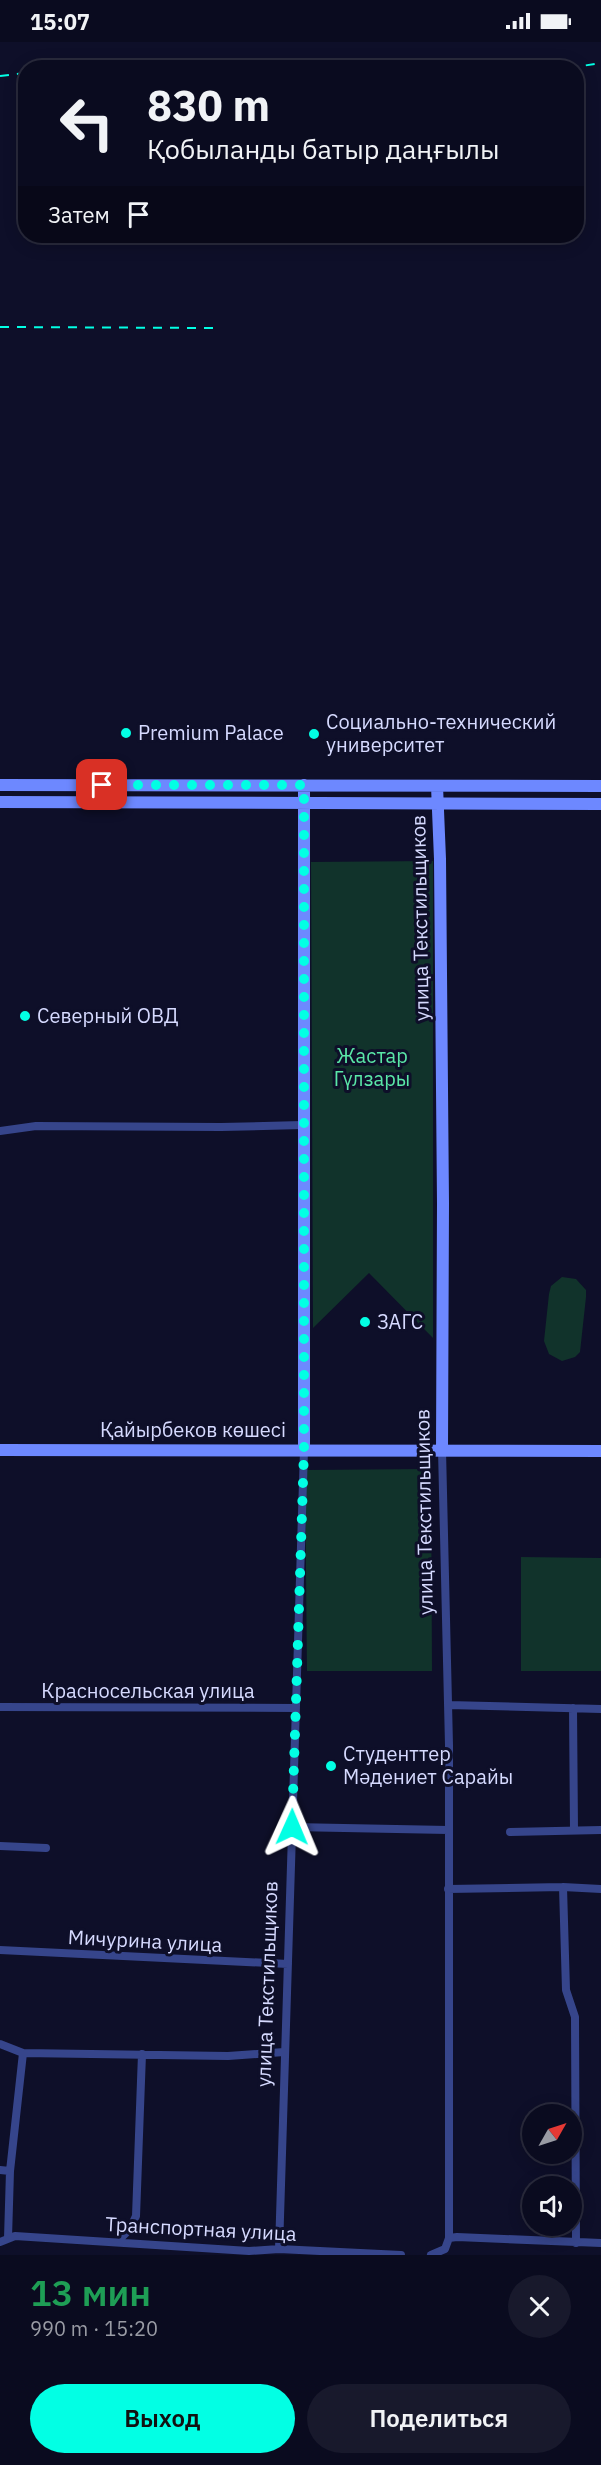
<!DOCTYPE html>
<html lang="ru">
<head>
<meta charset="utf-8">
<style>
	body { margin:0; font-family:"IBM Plex Sans",sans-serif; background:#18192c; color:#f1f3f6; height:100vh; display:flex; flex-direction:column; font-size:22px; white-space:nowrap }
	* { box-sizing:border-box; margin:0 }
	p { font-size:20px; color:#999ba4 }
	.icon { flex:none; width:33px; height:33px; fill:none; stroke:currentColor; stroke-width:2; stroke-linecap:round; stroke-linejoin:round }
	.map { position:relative; height:2213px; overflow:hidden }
	.sheet { display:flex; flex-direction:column; background:#0a0b1f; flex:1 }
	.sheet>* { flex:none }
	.banner { position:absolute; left:18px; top:18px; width:566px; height:183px; border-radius:24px; box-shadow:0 3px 15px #0003,0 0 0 2px #2a2b3d; background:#0a0b1f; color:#f1f3f6; overflow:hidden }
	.needle { width:39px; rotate:51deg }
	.tools { position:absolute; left:522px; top:2062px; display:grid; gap:12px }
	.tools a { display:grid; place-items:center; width:60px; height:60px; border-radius:50%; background:#0a0b1f; box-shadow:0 3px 15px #0003,0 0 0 2px #2a2b3d; font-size:30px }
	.pin { position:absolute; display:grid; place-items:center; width:51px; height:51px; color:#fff; margin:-26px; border-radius:12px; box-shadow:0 3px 9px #0006 }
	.me { position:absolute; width:66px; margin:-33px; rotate:1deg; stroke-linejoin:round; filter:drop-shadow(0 0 4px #0008) }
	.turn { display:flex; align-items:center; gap:21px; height:126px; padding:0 30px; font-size:27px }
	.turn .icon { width:78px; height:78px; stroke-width:2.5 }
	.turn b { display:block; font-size:42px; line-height:51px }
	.then { display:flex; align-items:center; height:57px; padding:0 30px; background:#0003; gap:12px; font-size:22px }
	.round { display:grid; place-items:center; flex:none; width:63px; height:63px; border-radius:32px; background:#18192c }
	.summary { display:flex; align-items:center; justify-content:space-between; height:102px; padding:0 30px }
	h1 { font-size:36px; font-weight:600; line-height:45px; color:#1e9e55 }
	.button { display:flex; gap:12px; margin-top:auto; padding:12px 30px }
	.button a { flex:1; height:69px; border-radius:36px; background:#02ffe4; color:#111; font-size:24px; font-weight:600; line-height:69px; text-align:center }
	.button a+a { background:#18192c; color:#f1f3f6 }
	.status { display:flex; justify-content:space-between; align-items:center; height:42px; padding:0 30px; background:#0a0b1f; direction:ltr }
	.status svg { height:16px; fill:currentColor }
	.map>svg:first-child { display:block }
	.green { fill:#11332b }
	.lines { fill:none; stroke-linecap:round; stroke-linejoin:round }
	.street { stroke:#36458b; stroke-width:8 }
	.secondary { stroke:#6d88ff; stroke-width:12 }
	.rail { stroke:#02ffe4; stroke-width:2; stroke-dasharray:9 8; stroke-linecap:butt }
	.route { stroke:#02ffe4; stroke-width:10; stroke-dasharray:0 18 }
	.poi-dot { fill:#02ffe4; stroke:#0e0f29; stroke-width:2 }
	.labels { text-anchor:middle; stroke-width:6; stroke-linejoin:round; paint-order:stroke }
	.poi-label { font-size:20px; fill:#d6daff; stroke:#0e0f29; text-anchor:start }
	.street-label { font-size:20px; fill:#d6daff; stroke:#0e0f29 }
	.park-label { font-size:20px; fill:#5ae7a7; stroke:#0e0f29 }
</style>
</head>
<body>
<div class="status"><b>15:07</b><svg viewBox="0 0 49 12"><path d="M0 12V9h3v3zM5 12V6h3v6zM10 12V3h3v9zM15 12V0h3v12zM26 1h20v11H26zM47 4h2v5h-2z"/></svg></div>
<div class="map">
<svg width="601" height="2213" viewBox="0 0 601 2213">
	<rect width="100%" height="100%" fill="#0e0f29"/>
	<path class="green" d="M433,819v477l-64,-65 -56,55 -2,-466z
		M562,1235l14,2 10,11v7l-6,55 -5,5 -13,4 -13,-7 -5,-13 5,-47 2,-8z
		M431,1427l1,202h-125l-2,-201z
		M521,1515l80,1v113h-80z"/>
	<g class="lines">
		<path class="street" d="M0,1089l36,-5 185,1 81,-2
			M442,1408l7,295v493
			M448,1663l153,4
			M0,1665l296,1
			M573,1666l1,122
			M292,1785l156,3
			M510,1790l91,-2
			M0,1804l46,2
			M448,1847l115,-2
			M0,1908l288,14
			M0,2002l23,9 205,3 56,-4
			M0,2128l10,1
			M8,2196l2,-67 13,-118
			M0,2200l15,-6 234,15 30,-2 122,6
			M117,2200l13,-13 6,-13 6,-162
			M576,2201l-1,-226 -9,-27 -3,-103 38,2
			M279,2207l25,-799
			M431,2213l14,-6 4,-11 8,-1 144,6"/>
		<path class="secondary" d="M0,743l601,1
			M437,744l3,73 3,344 -1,247
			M0,760l601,2
			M0,1408l601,1
			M304,1408v-665"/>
		<path class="rail" d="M101,26h121
			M569,26l32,-5
			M0,34l26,-3
			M0,285l213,1"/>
	</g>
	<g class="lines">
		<path class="route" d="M102,743h202v665l-12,377"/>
	</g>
	<g class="poi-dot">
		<circle cx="126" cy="691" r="6"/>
		<circle cx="314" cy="692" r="6"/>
		<circle cx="25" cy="974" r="6"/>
		<circle cx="365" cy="1280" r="6"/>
		<circle cx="331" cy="1724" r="6"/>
	</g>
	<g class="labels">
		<g class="poi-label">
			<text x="326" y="687">Социально-технический<tspan x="326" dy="23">университет</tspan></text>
			<text x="138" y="698">Premium Palace</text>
			<text x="37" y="981">Северный ОВД</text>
			<text x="377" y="1287">ЗАГС</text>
			<text x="343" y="1719">Студенттер<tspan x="343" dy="23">Мәдениет Сарайы</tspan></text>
		</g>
		<g class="street-label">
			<text transform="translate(420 876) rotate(-91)" y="7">улица Текстильщиков</text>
			<text x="193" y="1395">Қайырбеков көшесі</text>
			<text transform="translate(424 1470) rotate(-91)" y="7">улица Текстильщиков</text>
			<text x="148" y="1656">Красносельская улица</text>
			<text transform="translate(145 1899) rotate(3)" y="7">Мичурина улица</text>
			<text transform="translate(267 1942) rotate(-88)" y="7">улица Текстильщиков</text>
			<text transform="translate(201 2187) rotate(3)" y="7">Транспортная улица</text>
		</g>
		<g class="park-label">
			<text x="372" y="1021">Жастар<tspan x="372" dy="23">Гүлзары</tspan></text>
		</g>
	</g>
</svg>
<div class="tools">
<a><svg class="needle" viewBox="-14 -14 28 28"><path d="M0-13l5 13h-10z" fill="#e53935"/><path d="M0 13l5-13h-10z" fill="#999ba4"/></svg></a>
<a><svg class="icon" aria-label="sound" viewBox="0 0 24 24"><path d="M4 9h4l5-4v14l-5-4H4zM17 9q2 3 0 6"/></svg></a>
</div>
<div class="pin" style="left:102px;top:743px;background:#d93025"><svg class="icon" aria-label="arrive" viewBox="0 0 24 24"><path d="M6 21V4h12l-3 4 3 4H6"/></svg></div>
<svg class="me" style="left:292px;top:1785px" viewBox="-20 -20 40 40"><path d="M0-17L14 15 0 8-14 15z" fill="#02ffe4" stroke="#fff" stroke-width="4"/></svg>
<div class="banner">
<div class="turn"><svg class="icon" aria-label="left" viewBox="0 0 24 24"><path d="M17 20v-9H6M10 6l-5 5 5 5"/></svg><div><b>830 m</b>Қобыланды батыр даңғылы</div></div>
<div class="then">Затем<svg class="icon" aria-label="arrive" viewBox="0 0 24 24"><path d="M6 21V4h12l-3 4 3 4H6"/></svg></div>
</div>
</div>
<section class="sheet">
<div class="summary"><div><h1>13 мин</h1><p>990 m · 15:20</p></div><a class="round"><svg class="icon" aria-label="close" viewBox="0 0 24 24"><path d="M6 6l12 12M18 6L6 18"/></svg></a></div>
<div class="button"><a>Выход</a><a>Поделиться</a></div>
</section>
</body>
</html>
